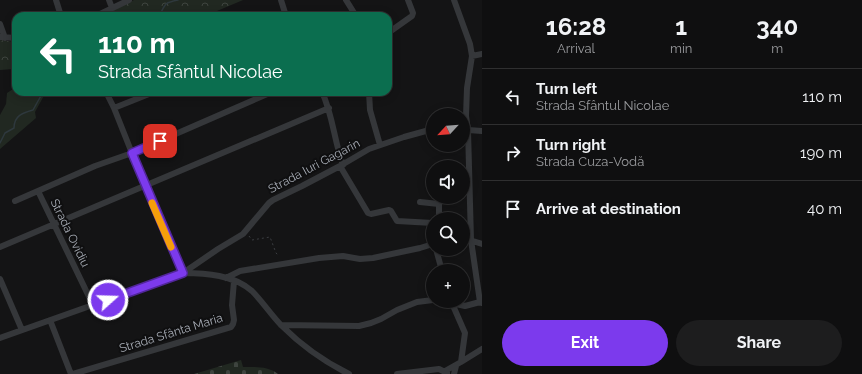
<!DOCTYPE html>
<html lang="en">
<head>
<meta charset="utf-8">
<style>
	body { margin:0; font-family:Raleway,sans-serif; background:#1d1d1e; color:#f1f3f6; height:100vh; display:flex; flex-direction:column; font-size:15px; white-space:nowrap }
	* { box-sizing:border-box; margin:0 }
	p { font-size:13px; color:#9b9c9f }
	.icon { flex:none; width:22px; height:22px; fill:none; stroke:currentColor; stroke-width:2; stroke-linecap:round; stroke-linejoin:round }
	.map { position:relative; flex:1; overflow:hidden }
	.sheet { display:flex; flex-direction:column; background:#0f0f10; width:380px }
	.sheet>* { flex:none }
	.guide { position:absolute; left:12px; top:12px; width:380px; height:84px; border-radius:12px; box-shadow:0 2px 10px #0003,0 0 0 1px #2f2f30; background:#0b6e4f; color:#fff; overflow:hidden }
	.needle { width:26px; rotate:244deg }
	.tools { position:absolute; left:426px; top:108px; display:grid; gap:8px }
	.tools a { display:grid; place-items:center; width:44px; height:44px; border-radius:50%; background:#0f0f10; box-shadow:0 2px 10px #0003,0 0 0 1px #2f2f30; font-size:20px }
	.pin { position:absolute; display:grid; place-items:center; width:34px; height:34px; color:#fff; margin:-17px; border-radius:8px; box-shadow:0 2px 6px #0006 }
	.me { position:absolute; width:44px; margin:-22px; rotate:70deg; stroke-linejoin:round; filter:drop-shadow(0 0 3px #0008) }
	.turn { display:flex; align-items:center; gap:14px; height:84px; padding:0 20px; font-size:18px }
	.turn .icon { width:52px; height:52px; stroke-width:2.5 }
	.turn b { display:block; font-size:28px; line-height:34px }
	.eta { display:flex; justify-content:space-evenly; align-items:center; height:68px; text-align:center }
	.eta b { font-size:24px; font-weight:700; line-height:28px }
	.cta { display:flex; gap:8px; margin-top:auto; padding:8px 20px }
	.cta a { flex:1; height:46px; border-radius:24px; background:#7c3aed; color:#fff; font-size:16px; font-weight:700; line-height:46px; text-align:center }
	.cta a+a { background:#1d1d1e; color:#f1f3f6 }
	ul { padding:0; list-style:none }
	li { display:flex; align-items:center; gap:12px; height:56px; padding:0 20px; border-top:1px solid #2f2f30 }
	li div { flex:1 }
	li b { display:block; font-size:15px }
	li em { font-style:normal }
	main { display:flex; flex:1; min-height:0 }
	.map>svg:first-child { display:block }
	.grass { fill:#212821 }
	.forest { fill:url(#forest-crowns) }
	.cemetery { fill:url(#cemetery-stones) }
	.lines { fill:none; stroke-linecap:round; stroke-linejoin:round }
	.stream { stroke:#2e383d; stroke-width:1.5 }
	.path { stroke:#3b3d41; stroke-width:1; stroke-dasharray:2 3; stroke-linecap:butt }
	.minor { stroke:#35373a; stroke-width:6 }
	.route-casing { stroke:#51269a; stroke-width:10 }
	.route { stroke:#7c3aed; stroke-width:7 }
	.slow { stroke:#f59e0b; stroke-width:7 }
	.labels { text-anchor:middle; stroke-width:4; stroke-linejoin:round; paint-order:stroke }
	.street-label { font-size:12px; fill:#a7acb5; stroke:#0f0f10 }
</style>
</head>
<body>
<main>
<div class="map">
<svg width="482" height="374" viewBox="0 0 482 374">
	<defs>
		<pattern id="forest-crowns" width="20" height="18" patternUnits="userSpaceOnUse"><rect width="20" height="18" fill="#212821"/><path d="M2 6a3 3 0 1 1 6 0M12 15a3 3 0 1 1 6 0" fill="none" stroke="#3e443f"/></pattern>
		<pattern id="cemetery-stones" width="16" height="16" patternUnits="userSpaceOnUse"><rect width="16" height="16" fill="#212821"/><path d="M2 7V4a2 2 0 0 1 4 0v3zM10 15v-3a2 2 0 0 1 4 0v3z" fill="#3e443f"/></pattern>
	</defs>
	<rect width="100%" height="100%" fill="#141415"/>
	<path class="grass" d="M16,87v5h30l-11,20 1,6 -36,31v-34l6,-11 1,-11z"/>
	<path class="forest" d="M134,0h109l-38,16h-103z
		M0,40l16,2v18l-4,9 -12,1z"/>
	<path class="cemetery" d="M241,360l2,7c12,0 25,-1 35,7h-84z"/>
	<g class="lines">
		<path class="stream" d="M159,16c7,-12 4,-13 19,-16
			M0,143l5,-10 9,-5c0,-12 8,-15 19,-18l10,-18"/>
		<path class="path" d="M249,236l3,4 18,-3 6,16 2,2"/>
		<path class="minor" d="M56,0l5,16
			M109,0l3,8
			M281,0l5,16
			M346,0l10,16
			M454,0l16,44 2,12 -5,32 -1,28 2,14 3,110 9,62
			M96,16l33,-16
			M0,24l5,14
			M388,33l24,-17 1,-3 -5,-13
			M0,37l16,1
			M472,56l10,-2
			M106,92l8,16 31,78 38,87c23,0 51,2 69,18 11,11 19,24 30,35 19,19 43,36 67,48
			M322,92c11,23 12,49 21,73
			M369,92l1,18 10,35
			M114,108l40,-16
			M463,128l5,2 14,1
			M340,166l28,47 3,1 18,-4 2,1 6,10 36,2
			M38,191l55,114
			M15,201l80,-35 37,-13 140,-61
			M420,202l19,2
			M439,219v-14l2,-8
			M463,238l19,6
			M0,247l329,-139
			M436,249l6,22
			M226,278l14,-7 79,-13 24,-2 17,3 13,-1 47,-10 13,-4
			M0,279l22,51
			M452,303l13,3 15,-4 2,1
			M50,320l21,54
			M281,325l78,1 12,-3 10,-4 16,-9 20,-8 16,-2
			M0,338l183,-65 35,-24 25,-15 26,-31 4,-3 29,-14 38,-20 29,-17 35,-12 29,-8
			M461,362l21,-13
			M445,371l16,-9 4,-29 -14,-32
			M73,374l158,-47 2,-3 1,-4 -2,-15 2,-24
			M397,374l42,-5 8,4
			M454,374l2,-8"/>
	</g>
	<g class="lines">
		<g class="route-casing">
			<path id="route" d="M108,300l75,-27 -51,-120 28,-12"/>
		</g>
		<use href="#route" class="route"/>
		<path class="slow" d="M152,203l19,44"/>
	</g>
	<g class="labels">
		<g class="street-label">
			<text transform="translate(314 166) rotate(-28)" y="4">Strada Iuri Gagarin</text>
			<text transform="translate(70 233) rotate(64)" y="4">Strada Ovidiu</text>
			<text transform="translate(171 333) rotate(-17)" y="4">Strada Sfânta Maria</text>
		</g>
	</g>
</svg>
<div class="tools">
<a><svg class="needle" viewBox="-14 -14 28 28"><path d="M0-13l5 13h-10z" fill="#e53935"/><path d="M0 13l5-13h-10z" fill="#9b9c9f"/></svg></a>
<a><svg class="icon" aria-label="sound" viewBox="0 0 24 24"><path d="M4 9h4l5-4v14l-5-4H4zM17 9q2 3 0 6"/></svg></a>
<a><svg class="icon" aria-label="search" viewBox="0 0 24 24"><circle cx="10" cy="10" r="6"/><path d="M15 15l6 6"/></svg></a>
<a>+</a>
</div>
<div class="pin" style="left:160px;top:141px;background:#d93025"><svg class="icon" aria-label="arrive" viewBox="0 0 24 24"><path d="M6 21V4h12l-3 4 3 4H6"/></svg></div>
<svg class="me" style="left:108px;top:300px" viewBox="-20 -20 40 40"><circle r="17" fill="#7c3aed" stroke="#fff" stroke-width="3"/><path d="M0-11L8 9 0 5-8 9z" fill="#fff"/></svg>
<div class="guide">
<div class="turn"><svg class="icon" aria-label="left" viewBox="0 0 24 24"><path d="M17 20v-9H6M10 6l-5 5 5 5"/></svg><div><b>110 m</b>Strada Sfântul Nicolae</div></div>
</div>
</div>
<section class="sheet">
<div class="eta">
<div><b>16:28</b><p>Arrival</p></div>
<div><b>1</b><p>min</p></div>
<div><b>340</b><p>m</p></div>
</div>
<ul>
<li><svg class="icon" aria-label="left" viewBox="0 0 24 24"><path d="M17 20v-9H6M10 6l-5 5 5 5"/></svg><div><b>Turn left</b><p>Strada Sfântul Nicolae</p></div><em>110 m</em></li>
<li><svg class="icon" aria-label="right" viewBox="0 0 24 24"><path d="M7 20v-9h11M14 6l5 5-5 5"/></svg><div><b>Turn right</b><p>Strada Cuza-Vodă</p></div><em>190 m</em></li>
<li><svg class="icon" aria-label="arrive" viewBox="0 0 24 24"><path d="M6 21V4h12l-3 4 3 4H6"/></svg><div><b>Arrive at destination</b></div><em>40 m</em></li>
</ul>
<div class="cta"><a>Exit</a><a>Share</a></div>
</section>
</main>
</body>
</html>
